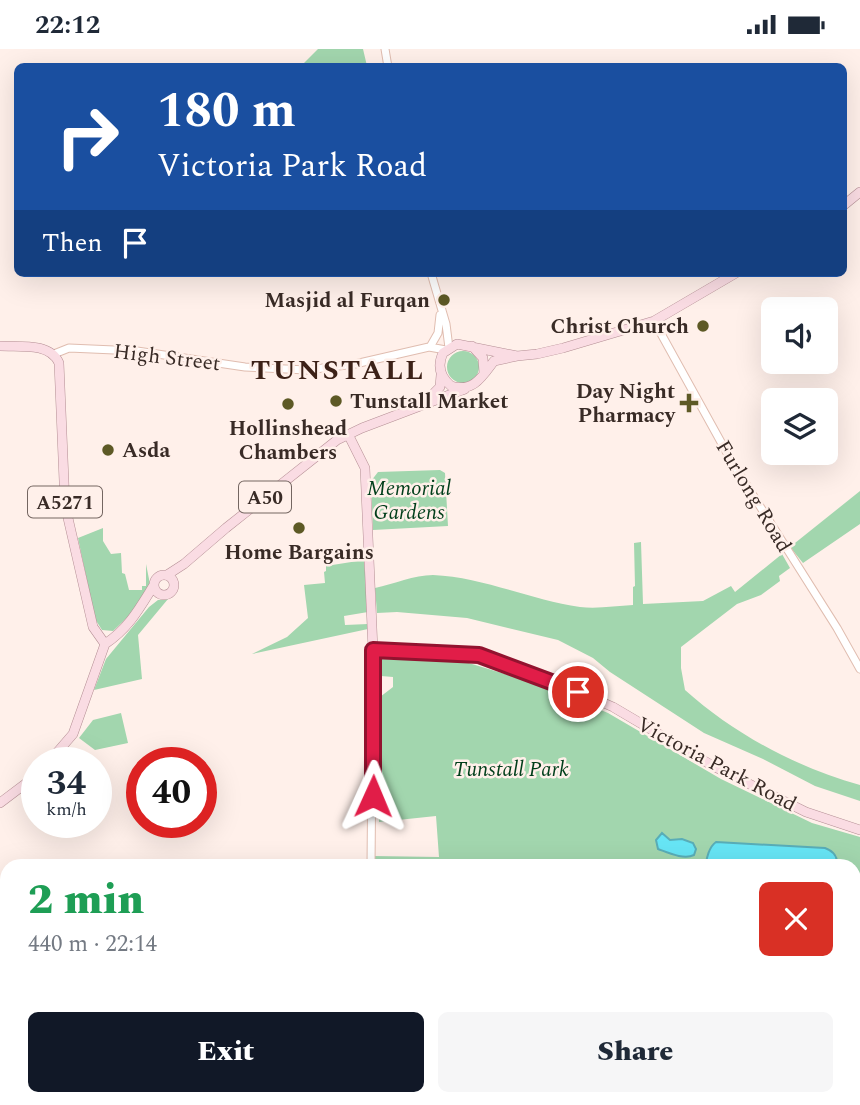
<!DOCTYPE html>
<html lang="en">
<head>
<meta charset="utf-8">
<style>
	body { margin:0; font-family:Spectral,serif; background:#f6f6f7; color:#1f2937; height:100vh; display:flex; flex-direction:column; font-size:26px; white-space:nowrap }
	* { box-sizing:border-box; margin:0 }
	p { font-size:23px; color:#747a83 }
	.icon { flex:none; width:38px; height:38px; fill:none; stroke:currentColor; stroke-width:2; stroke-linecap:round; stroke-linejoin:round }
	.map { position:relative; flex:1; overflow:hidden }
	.drawer { position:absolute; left:0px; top:810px; width:861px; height:247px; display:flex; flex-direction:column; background:#fff; border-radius:21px 21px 0 0; box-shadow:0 7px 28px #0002 }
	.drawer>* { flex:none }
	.guide { position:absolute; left:14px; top:14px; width:833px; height:214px; border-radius:10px; box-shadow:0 7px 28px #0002; background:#1a4fa0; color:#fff; overflow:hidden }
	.tools { position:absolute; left:761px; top:248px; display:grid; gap:14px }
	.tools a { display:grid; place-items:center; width:77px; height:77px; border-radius:10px; background:#fff; box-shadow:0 7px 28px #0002; font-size:35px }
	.speed { position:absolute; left:21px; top:698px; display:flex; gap:14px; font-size:35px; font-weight:700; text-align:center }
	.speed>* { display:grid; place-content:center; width:91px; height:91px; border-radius:50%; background:#fff; box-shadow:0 7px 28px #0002; line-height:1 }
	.speed small { font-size:18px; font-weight:400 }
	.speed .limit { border:10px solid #d22; background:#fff; color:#111 }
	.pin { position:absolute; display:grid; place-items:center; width:60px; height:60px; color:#fff; margin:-30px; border:4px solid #fff; border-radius:50%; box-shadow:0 2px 7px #0007 }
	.me { position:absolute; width:77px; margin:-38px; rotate:1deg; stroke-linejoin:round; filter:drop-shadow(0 0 5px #0008) }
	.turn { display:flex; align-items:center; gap:24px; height:147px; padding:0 28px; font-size:32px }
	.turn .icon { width:91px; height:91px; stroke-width:2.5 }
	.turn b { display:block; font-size:49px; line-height:60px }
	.then { display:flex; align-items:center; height:66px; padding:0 28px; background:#0003; gap:14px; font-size:26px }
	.round { display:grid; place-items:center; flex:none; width:74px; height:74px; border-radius:10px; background:#f6f6f7 }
	.overview { display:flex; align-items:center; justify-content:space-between; height:119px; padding:0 28px }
	h1 { font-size:42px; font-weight:800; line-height:52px; color:#1e9e55 }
	.action { display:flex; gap:14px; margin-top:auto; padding:14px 28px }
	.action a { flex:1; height:80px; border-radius:10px; background:#111827; color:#fff; font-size:28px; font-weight:800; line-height:80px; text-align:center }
	.action a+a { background:#f6f6f7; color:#1f2937 }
	.status { display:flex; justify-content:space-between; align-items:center; height:49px; padding:0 35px; background:#fff; direction:ltr }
	.status svg { height:19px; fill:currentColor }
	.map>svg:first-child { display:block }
	.green { fill:#a2d6ae }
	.water { fill:#67e5f5; stroke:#59adb7; stroke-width:2 }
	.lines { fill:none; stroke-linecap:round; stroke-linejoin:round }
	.tertiary-casing { stroke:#e0bdb0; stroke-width:9 }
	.primary-casing { stroke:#b48e94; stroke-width:10 }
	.tertiary { stroke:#fff; stroke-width:7 }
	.primary { stroke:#fadce3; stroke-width:9 }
	.route-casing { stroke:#92132f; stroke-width:18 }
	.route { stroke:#e11d48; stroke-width:12 }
	.poi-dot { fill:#5d5925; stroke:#fff0ea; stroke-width:2.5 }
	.labels { text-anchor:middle; stroke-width:5; stroke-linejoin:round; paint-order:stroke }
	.shield { fill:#fff0ea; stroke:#746661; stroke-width:2 }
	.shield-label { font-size:19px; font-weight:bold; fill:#392b26 }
	.poi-label { font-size:21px; font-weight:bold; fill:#392b26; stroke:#fff0ea; text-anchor:end }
	.street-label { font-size:21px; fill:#392b26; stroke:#fff0ea }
	.park-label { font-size:21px; font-style:italic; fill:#003e1a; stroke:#fff0ea }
	.district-label { font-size:28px; font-weight:bold; letter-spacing:2px; fill:#3c2117; stroke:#fff0ea }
</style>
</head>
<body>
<div class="status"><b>22:12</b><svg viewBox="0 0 49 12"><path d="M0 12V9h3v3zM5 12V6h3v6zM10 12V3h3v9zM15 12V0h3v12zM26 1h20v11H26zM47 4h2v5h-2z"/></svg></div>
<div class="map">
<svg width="860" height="1056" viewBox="0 0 860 1056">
	<rect width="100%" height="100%" fill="#fff0ea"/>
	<path class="green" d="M318,0h45l4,17h-66z
		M447 318a16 16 0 1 1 32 0a16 16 0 1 1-32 0Z
		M440,421l5,3 3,53 -75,4 -2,-49 7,-9z
		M860,442v33l-57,39 -13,-16z
		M103,479v13l8,13 10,-1 1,20 3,1 4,16h13v-4h4v-22l4,20 -15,26 -22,21 -11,-1 -7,-11 -17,-81z
		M641,493l2,62 60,-3 28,-15 4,6 47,-38 8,14 -11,8 1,5 -19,14 -24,9 -56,43v21l4,22c49,44 111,77 175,95v16l-45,-15 -52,-27 -59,-26 -94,-61 -17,-14 -35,-18 -91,-22 -70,-6 -20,1 -2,-25c19,-4 39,-13 58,-13 50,2 97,25 147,32 17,2 36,-1 53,-2v-18l2,-1 -1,-43z
		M364,511l4,52 -24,4 1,9 23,-1v5l-116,25 35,-17 21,-19 -4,-33 21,-2 -1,-11 2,-1v-5z
		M168,550l-30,36 4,44 -48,11 12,-31 43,-52 9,-7z
		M381,610l81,2 73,22 73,30 113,66 91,44 48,14v121l-6,1v-93h-483l1,-10 67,1 -3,-41 -57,6 1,-125 13,-10v-10l-12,-1z
		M121,664l7,30 -33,7 -16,-12 14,-18z
		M860,1012v34l-10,10h-73l1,-6h27l2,6 23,-6h24v-37z"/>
	<path class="water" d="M662,784l8,7 12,-1 11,4 3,6 -2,6c-10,5 -25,-2 -36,-6l-2,-9z
		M716,793l109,6c8,3 14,9 11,18h-42l-3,-6 -13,2 -2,4h-69c-2,-7 3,-20 9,-24z"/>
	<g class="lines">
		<g class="tertiary-casing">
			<path id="tertiary" d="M385,0l3,18
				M431,224l15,51 3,24
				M654,272l78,141 105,166 23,41
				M430,298l8,-14 2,-18
				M54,305l15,-6 68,3 108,16 62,3 48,-6 74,-17 17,3
				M371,817l2,-216
				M372,1050l1,6"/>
		</g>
		<g class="primary-casing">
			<path id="primary" d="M844,156l16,-13
				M0,297c19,1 50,-4 59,17l6,142 28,122 12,17
				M472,297l11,12 1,15
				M517,307l-23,5c-12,16 -21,32 -43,25 -11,-9 -14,-20 -8,-33l14,-9 60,12 20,-2 26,-6 91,-27 82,-48
				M428,355l2,-7 10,-10 1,-12
				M348,385l17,34 8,182 106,5 82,29 52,23 100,59 93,46 54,18
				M154 536a10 10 0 1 1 20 0a10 10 0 1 1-20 0Z
				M167,526l17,-11 42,-36 111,-88 25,-12 103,-39
				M48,714l25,-29 32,-90c24,-16 34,-35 49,-59
				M0,754l37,-28"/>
		</g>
		<use href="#tertiary" class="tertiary"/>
		<use href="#primary" class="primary"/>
	</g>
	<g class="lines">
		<g class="route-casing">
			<path id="route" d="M373,747v-146l106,5 99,37"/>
		</g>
		<use href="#route" class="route"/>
	</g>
	<g class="poi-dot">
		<circle cx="444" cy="251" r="7"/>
		<circle cx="703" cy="277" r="7"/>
		<circle cx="336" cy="352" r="7"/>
		<path d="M685.5 343.5h7v7h7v7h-7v7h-7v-7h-7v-7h7z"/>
		<circle cx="288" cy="355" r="7"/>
		<circle cx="108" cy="401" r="7"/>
		<circle cx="299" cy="479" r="7"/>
	</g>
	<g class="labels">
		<g class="shield">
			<rect x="239" y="432.5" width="52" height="31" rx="5"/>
			<rect x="28" y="437.5" width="74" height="31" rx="5"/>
		</g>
		<g class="shield-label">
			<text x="265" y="455">A50</text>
			<text x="65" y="460">A5271</text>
		</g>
		<g class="poi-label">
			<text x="430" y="258">Masjid al Furqan</text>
			<text x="689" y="284">Christ Church</text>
			<text x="675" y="349">Day Night<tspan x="675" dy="24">Pharmacy</tspan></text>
			<text x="350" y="359" text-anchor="start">Tunstall Market</text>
			<text x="288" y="386" text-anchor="middle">Hollinshead<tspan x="288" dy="24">Chambers</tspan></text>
			<text x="122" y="408" text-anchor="start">Asda</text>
			<text x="299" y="510" text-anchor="middle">Home Bargains</text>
		</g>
		<g class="street-label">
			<text transform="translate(167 308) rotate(7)" y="7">High Street</text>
			<text transform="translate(754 447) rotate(59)" y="7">Furlong Road</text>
			<text transform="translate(717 715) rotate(28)" y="7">Victoria Park Road</text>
		</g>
		<g class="park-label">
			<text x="409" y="446">Memorial<tspan x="409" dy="24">Gardens</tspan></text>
			<text x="511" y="727">Tunstall Park</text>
		</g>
		<g class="district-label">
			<text x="338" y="330">TUNSTALL</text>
		</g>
	</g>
</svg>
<div class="tools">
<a><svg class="icon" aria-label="sound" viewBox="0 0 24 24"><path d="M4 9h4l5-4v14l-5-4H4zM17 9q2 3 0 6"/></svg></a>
<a><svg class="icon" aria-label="layers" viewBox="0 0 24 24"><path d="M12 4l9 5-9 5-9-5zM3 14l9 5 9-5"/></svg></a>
</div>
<div class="speed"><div>34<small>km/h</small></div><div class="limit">40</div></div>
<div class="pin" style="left:578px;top:643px;background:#d93025"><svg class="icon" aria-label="arrive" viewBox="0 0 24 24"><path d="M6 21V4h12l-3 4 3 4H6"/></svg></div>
<svg class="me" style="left:373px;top:747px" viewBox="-20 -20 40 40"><path d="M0-17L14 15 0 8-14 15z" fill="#e11d48" stroke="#fff" stroke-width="4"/></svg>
<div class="guide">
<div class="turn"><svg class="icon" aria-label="right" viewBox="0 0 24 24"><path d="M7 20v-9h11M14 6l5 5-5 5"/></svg><div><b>180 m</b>Victoria Park Road</div></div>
<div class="then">Then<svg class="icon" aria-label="arrive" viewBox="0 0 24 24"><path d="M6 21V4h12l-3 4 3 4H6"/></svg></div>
</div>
<section class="drawer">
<div class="overview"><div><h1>2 min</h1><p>440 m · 22:14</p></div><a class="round" style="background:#d93025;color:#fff"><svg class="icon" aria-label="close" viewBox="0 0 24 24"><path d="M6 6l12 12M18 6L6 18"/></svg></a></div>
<div class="action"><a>Exit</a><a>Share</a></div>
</section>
</div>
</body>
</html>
